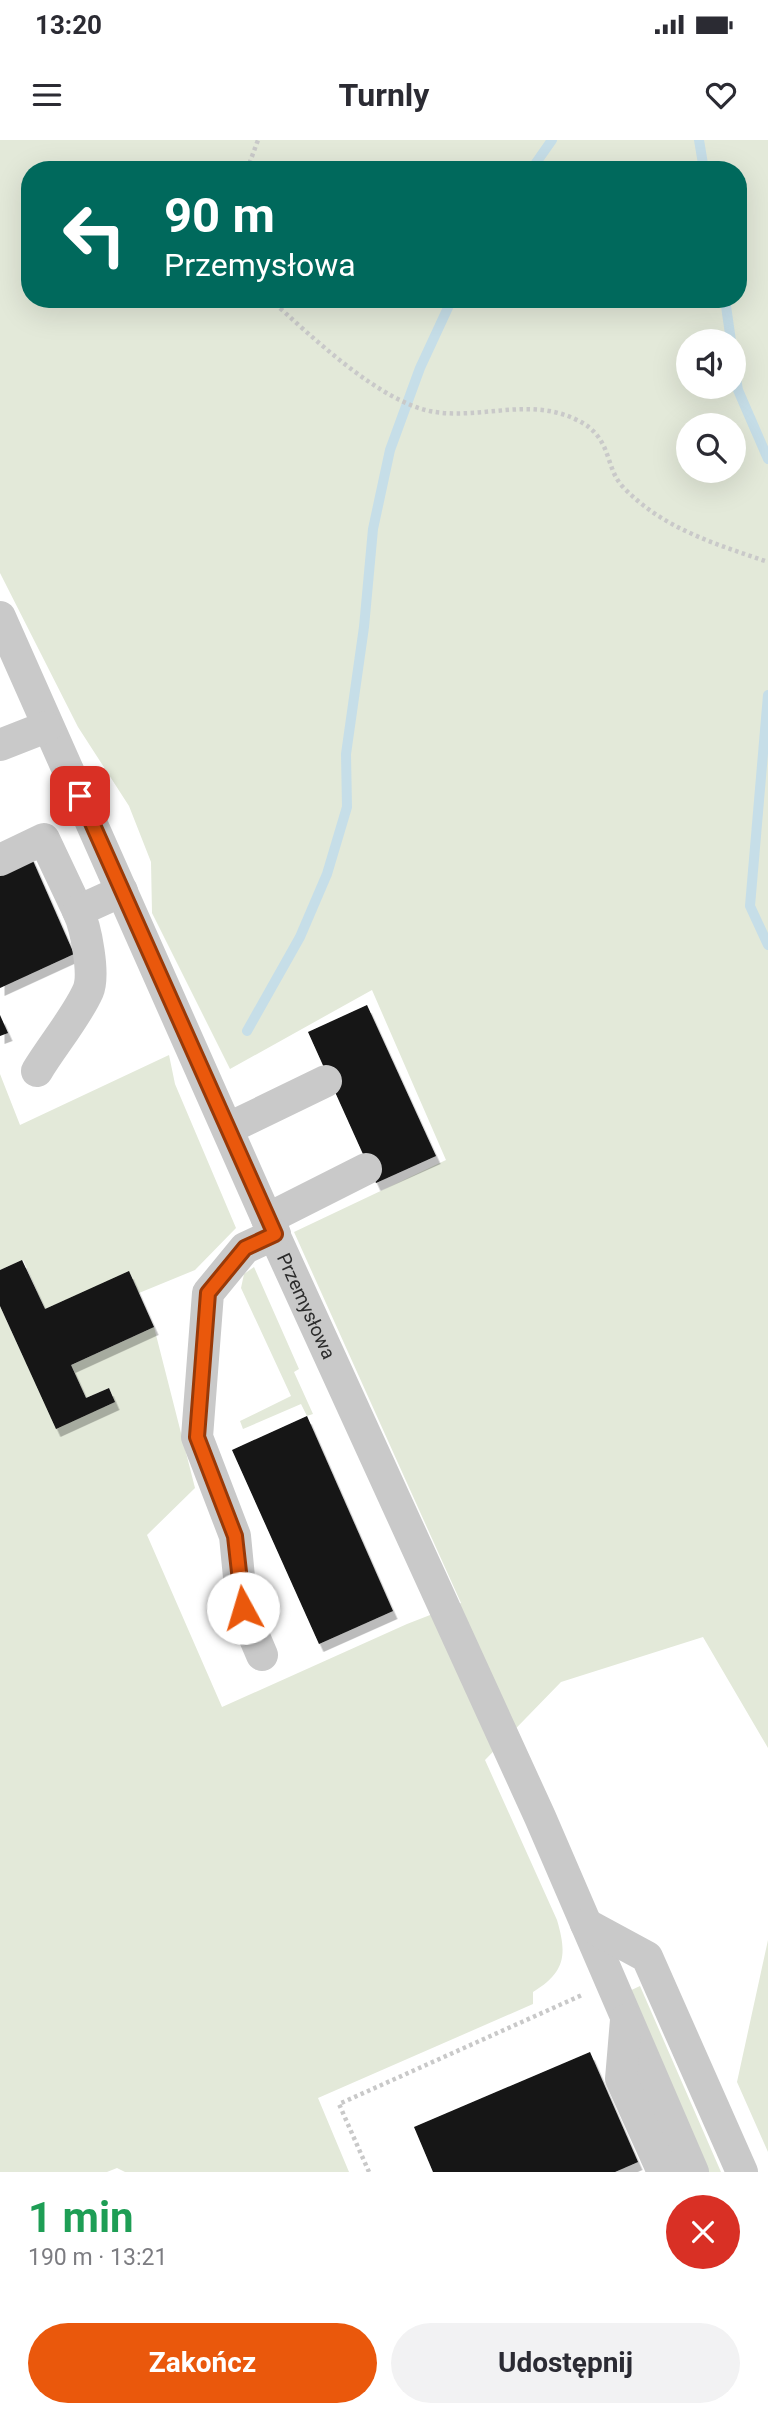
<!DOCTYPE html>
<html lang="pl">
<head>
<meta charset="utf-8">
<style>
	body { margin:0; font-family:Roboto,sans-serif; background:#f2f2f3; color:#2b2b33; height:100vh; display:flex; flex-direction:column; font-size:26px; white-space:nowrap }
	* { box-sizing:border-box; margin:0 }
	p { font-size:23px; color:#7c7c81 }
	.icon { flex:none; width:38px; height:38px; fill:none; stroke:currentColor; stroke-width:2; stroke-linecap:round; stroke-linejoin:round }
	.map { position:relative; height:2032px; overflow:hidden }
	.sheet { display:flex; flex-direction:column; background:#fff; flex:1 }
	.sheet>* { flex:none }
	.hud { position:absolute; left:21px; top:21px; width:726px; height:147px; border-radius:28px; box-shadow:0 7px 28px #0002; background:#00695c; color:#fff; overflow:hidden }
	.controls { position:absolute; left:676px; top:189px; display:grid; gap:14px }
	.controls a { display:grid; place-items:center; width:70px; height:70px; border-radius:50%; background:#fff; box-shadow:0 7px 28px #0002; font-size:35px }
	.pin { position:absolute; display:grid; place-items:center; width:60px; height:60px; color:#fff; margin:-30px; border-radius:14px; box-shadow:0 4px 10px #0006 }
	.me { position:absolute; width:77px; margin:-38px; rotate:354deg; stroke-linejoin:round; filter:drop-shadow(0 0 5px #0008) }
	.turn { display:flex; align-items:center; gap:24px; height:147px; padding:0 28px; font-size:32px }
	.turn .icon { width:91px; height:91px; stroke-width:2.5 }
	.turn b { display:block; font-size:49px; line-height:60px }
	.round { display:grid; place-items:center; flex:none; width:74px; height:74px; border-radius:37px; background:#f2f2f3 }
	.overview { display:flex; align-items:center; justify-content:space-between; height:119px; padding:0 28px }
	h1 { font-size:42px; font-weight:700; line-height:52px; color:#1e9e55 }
	.action { display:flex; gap:14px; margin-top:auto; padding:14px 28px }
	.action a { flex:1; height:80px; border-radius:42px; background:#ea580c; color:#fff; font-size:28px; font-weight:700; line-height:80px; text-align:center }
	.action a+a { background:#f2f2f3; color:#2b2b33 }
	.status { display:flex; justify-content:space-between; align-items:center; height:49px; padding:0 35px; background:#fff; direction:ltr }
	.status svg { height:19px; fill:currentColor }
	header { display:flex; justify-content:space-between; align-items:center; height:91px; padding:0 28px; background:#fff; font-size:32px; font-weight:700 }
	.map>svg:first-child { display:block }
	.green { fill:#e3e9d9; fill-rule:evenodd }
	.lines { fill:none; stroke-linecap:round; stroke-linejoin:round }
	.stream { stroke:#c6dee8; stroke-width:10 }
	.building { fill:#131313; filter:url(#shadow) }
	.path { stroke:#c9c9c9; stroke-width:4.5; stroke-dasharray:3.5 3.5; stroke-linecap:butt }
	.minor { stroke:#c9c9c9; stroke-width:32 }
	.route-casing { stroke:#983908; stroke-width:18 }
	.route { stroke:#ea580c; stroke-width:12 }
	.labels { text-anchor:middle; stroke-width:7; stroke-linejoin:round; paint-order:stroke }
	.street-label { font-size:19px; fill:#2c2c2c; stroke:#fff }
</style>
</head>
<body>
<div class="status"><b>13:20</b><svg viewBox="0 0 49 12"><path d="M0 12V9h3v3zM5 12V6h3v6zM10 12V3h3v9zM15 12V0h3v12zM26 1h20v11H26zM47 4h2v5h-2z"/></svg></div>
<header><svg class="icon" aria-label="menu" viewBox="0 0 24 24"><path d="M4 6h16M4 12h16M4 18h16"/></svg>Turnly<svg class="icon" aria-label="heart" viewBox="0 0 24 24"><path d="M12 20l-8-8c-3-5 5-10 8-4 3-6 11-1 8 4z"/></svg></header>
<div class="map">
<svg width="768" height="2032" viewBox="0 0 768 2032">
	<defs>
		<filter id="shadow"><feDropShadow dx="4.5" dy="8" stdDeviation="0" flood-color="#0004"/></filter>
	</defs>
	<rect width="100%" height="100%" fill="#fff"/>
	<path class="green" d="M0,0h768v1608l-65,-111 -142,45 -76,78 72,160c10,34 9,52 -24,72v12l-215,94 31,74h-224l-8,-4 -10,4h-107v-866l56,122 59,-26 -6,-14 -23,10 -15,-33 83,-38 41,161 -48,47 75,172 185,-83 54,-21 -167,-371 152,-72 -74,-170 -142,79 -78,-156 -1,-51 -22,-56 -51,-79 -78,-154zM30,30h708v129h-708zM688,201h45v46h-45zM688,285h45v46h-45z
		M169,915l6,29 61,144 -41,42 -56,23 -10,-21 -84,37 -22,-49 -23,10v-196l20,51z
		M254,1127l45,102 -5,3 19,42 -6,2 -6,-12 -58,25 -3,-8 51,-25 -50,-108 3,-14z
		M768,1800v212l-31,-70z
		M640,1846l81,186h-15l-81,-179z"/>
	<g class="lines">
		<path class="stream" d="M699,0l5,30
			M531,30l21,-30
			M725,159l6,42
			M733,221l5,29 30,69
			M768,555l-18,211 18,39
			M247,891l53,-94 27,-63 20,-67 -1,-53 18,-127 9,-98 17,-79 30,-82 32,-69"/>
	</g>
	<path class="building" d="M30,714l44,100 -74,34v-121z
		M367,865l69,151 -60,27 -68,-151z
		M0,875l8,18 -8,3z
		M22,1120l23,49 84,-38 25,56 -83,38 15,33 23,-10 6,14 -59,27 -56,-123v-36z
		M307,1276l86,195 -74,33 -87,-194z
		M590,1912l48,110 -23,10h-182l-19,-45z"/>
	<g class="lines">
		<path class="path" d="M247,30l11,-30
			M270,159c40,36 111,105 165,113 48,7 96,-15 142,8 36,17 27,47 46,67 40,42 93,57 145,75
			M369,2032l-30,-68 243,-109"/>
		<g class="minor">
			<path id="s1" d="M0,477l267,602 273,598 153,355"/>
			<path d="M0,605l46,-18"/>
			<path d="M0,720l44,-21 34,72"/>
			<path d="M37,931c15,-25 40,-55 51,-80 7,-16 -2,-64 -10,-80l44,-20"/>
			<path d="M229,988l97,-47"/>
			<path d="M267,1079l99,-50"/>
			<path d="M262,1515l-20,-47 -7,-72 -38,-99 11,-144 37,-45 30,-14"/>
			<path d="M586,1784l61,33 95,215"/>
			<path d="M626,1880l-5,59 42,93"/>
		</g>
	</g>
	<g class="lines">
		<g class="route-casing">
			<path id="route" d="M80,656l195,438 -30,14 -37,45 -11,144 38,99 8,72"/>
		</g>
		<use href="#route" class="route"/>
	</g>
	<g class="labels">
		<g class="street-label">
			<text dy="7" stroke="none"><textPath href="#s1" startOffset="754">Przemysłowa</textPath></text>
		</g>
	</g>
</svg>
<div class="controls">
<a><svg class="icon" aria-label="sound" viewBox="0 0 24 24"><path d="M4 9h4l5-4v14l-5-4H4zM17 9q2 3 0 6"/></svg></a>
<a><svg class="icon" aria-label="search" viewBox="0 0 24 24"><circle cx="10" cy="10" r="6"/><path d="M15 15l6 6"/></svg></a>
</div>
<div class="pin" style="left:80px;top:656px;background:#d93025"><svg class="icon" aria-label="arrive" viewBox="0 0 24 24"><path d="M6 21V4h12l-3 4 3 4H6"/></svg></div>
<svg class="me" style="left:243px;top:1468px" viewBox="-20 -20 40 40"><circle r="19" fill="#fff"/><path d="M0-13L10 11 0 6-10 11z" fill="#ea580c"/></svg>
<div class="hud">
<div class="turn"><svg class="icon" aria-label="left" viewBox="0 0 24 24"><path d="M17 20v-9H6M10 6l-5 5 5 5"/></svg><div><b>90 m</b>Przemysłowa</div></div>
</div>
</div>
<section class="sheet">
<div class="overview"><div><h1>1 min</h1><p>190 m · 13:21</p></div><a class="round" style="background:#d93025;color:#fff"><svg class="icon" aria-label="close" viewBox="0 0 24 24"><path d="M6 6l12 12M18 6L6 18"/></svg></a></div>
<div class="action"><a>Zakończ</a><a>Udostępnij</a></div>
</section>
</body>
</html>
